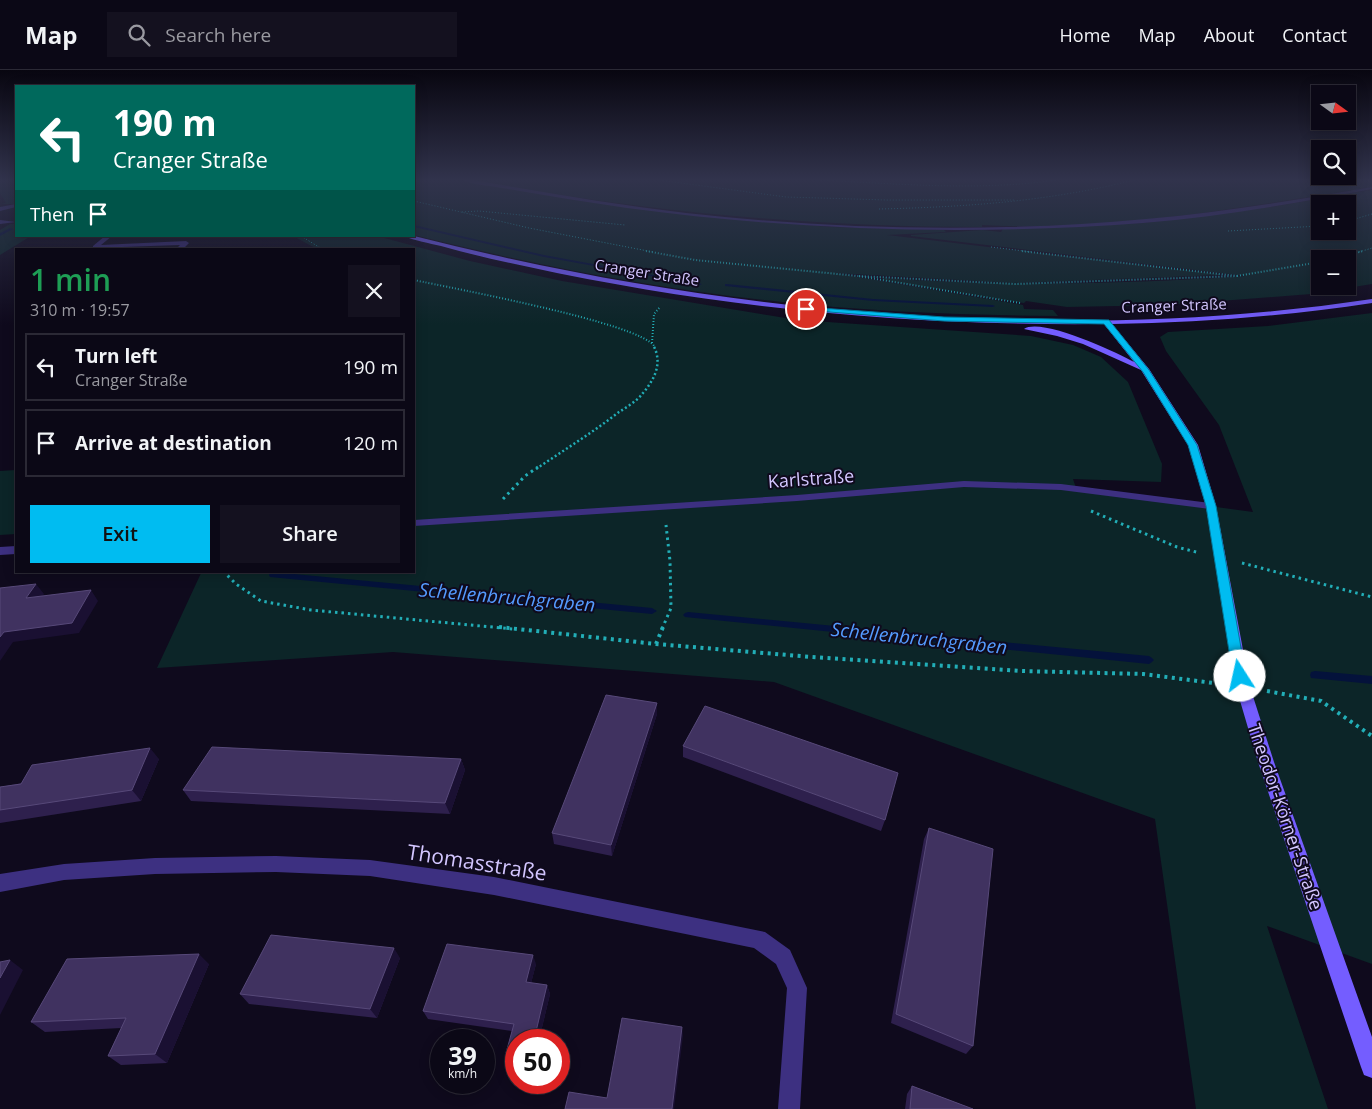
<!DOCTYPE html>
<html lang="en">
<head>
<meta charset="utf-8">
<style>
	body { margin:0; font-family:"Open Sans",sans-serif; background:#14111f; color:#f1f3f6; height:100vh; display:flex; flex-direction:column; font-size:19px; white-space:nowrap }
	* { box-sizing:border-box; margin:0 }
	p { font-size:16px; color:#9a9aa1 }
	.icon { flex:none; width:28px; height:28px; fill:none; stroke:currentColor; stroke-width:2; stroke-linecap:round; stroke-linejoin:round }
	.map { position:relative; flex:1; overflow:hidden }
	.panel { position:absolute; left:15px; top:178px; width:400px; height:325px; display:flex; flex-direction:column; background:#0b0816; border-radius:0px; box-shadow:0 2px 12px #0003,0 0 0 1px #2b2935 }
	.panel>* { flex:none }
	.banner { position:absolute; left:15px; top:15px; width:400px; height:152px; border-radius:0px; box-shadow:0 2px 12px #0003,0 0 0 1px #2b2935; background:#00695c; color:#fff; overflow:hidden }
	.needle { width:32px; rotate:105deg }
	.tools { position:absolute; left:1311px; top:15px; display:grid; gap:10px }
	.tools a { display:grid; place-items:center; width:45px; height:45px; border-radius:0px; background:#0b0816; box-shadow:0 2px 12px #0003,0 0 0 1px #2b2935; font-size:25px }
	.speed { position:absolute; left:430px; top:959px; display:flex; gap:10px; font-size:25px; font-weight:700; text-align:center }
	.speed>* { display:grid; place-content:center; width:65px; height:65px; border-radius:50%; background:#0b0816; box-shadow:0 2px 12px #0003,0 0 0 1px #2b2935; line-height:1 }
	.speed small { font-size:12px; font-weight:400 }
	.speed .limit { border:8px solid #d22; background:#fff; color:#111 }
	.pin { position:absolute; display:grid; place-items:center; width:42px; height:42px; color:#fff; margin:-21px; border:2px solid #fff; border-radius:50%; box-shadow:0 1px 5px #0007 }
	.me { position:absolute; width:55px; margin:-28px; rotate:350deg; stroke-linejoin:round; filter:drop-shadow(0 0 4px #0008) }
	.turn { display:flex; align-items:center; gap:18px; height:105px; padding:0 15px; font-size:22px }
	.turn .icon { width:65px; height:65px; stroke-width:2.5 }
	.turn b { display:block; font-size:35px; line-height:42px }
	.then { display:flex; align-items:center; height:48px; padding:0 15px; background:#0003; gap:10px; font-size:19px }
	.round { display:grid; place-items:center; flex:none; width:52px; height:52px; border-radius:0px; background:#14111f }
	.overview { display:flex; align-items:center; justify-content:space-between; height:85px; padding:0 15px }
	h1 { font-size:30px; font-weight:600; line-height:38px; color:#1e9e55 }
	.action { display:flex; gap:10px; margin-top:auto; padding:10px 15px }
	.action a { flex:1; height:58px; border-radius:0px; background:#00bcf1; color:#111; font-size:20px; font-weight:600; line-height:58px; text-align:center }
	.action a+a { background:#14111f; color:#f1f3f6 }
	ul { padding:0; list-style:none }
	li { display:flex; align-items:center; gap:15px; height:68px; margin:0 10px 8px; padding:0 5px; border:2px solid #2b2935; border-radius:0px }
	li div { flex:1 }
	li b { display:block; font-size:19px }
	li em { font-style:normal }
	header { display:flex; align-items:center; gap:30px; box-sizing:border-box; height:70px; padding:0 25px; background:#0b0816; border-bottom:1px solid #2b2935 }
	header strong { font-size:24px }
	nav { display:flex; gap:28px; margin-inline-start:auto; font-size:18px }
	.search { width:350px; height:45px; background:#14111f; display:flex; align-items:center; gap:12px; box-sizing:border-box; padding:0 18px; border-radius:0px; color:#9a9aa1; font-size:19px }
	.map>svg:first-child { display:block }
	.green { fill:#0c2528; fill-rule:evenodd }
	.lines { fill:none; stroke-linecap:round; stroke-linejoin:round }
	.stream { fill:#04123b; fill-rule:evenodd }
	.path-far4 { stroke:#22aeb7; stroke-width:1; stroke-dasharray:1 2; stroke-linecap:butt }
	.path-far3 { stroke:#22aeb7; stroke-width:2; stroke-dasharray:1 2; stroke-linecap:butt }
	.path-far2 { stroke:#22aeb7; stroke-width:2.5; stroke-dasharray:2 2.5; stroke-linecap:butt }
	.path-far1 { stroke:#22aeb7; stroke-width:3; stroke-dasharray:2.5 4; stroke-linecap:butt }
	.path { stroke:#22aeb7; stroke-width:4; stroke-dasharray:3 4.5; stroke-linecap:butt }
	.service { fill:#3d3081; fill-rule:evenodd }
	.minor { fill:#3d3081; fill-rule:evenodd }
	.secondary { fill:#745dff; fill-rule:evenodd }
	.wall { fill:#2e204d }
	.shaded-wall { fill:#1a1032 }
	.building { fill:#403260; stroke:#574979 }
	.route { fill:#00bcf1; stroke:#007a9d }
	.labels { text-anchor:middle; stroke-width:4; stroke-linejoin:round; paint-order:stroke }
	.far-street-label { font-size:15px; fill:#d3c6ff; stroke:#0f0a1d }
	.street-label { font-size:18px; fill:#d3c6ff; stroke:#0f0a1d }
	.water-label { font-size:19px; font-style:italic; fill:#549bff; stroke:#0f0a1d }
	.near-street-label { font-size:21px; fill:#d3c6ff; stroke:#0f0a1d }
</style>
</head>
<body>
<header>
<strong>Map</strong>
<div class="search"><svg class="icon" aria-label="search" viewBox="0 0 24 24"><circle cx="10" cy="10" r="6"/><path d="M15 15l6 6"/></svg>Search here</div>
<nav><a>Home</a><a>Map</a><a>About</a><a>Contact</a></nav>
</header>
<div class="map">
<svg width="1372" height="1039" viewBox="0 0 1372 1039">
	<rect width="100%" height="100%" fill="#0f0a1d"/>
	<path class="green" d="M0,109h16v25h-16l6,-1 -6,-10z
		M414,109h42l118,21 150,18 106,9 114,3 2,2 -59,3 331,39 3,1 -208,8 -179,-10 172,29 17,3 1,4 29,1 5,6c-92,-1 -184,-4 -276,-14 -125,-13 -247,-37 -368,-67z
		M468,109h904v8c-129,20 -260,45 -390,38v2c-173,0 -344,-16 -514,-48z
		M1372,120v94l-61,10 -144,11 -100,2 -41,-6 -2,2 -142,-23 1,-2c121,9 242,6 362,-2l-334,-40v-1l71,-5 19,2 2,-3 141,-6 127,-16zM1320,134h28v27h-28zM1320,189h28v27h-28z
		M10,154h6v12h15l-31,19v-25z
		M293,166h84l93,25 92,20 205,34 31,5 233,16 42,9 28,12 27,25 34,82 -1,18 -88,-3 3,9 177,24 -34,-87 -53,-74 -6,-14 8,-5 100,-6 104,-13v651l-105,-38 61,183h-132l-41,-290 -381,-137 -381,-30 -236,16 45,-97h212v-322h-97z
		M16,400v64l-16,1v-64z"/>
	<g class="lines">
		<path class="stream" d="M7,109h4l5,7v3z
			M414,155l130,30 158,29 -2,1 -156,-28 -130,-30z
			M10,158l3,1 -13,7v-3z
			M727,214l146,15 120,6 2,1 -2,1 -120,-6 -148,-15v-2z
			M273,502l379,36 5,3 -5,3 -382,-37 -1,-2 1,-2z
			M688,542l461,44 3,2 2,2 -2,2 -3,2 -464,-47 -2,-2 2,-2z
			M1315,601l57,5v8l-61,-6 -1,-3 1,-3z"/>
		<path class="path-far4" d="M651,109l135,18 101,3h127
			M794,109c88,3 181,14 269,0
			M414,131l115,27 124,24
			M879,139c88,-2 174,-8 259,-30
			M462,142l17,-1 146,14
			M1348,151l24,-7
			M1228,161l92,-5
			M301,166l21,13
			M991,177l41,5
			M1359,182l13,-4"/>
		<path class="path-far3" d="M646,181l49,9 163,16
			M1335,189l28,-8
			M1237,206l83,-14
			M414,210c37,8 225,43 240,66
			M1020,233l-162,-27 157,8 222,-8 -216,-25
			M652,273l2,-29 6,-7"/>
		<path class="path-far2" d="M536,399c28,-19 56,-36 83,-57 8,-5 18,-11 24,-19 12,-14 20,-31 10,-48"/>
		<path class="path-far1" d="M503,429l22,-23 13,-9
			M1091,441l86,36 23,6
			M1242,493l130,34
			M223,501l13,13 25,17 50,9 202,19
			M662,559l9,-21 -1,-47 -4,-36"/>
		<path class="path" d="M499,557l157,17 156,13 209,14 122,3 78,10
			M656,574l7,-17
			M1267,621l54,10 51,35"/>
		<path class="service" d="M459,109h10c72,13 144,25 217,34 152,17 308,20 460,6 76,-7 151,-19 226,-32v2c-76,14 -152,28 -229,34 -172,13 -344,8 -516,-15 -40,-6 -79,-12 -119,-19 -16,-3 -35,-4 -49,-10z
			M105,166h7l-11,9 85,-4 3,2 -6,6h-7l4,-4 -87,3v-2z"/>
		<path class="minor" d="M16,134v3l-16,4v-4z
			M0,150l16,2 -16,2z
			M964,411l97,3 149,19 5,3 -5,3 -149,-19 -97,-3 -167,14 -383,25v-6l383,-25z
			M16,476v8l-16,1v-8z
			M276,786l94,4 124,17 271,55 25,18 17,38 -7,121h-22l9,-121 -11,-24 -22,-16 -260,-53 -124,-19 -94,-4 -121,2 -91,6 -64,12v-18l64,-10 91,-6z"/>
		<path class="secondary" d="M404,166h10c307,78 643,110 958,63v4c-86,13 -173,20 -260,21l37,45 49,76 18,61 34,181 24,75 98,275v41l-8,-3 -3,-8 -103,-305 -22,-75 -30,-181 -18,-61 -47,-75 -58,-26 -26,-8 -33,-7c17,-12 92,23 110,33l-30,-38c-193,2 -387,-16 -575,-57 -30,-6 -59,-13 -88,-21 -12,-3 -26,-5 -37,-10z"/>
	</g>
	<path class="wall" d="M657,633v11l-45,142 -58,-12 -2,-11z
		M683,676l202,74 -4,11 -198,-74z
		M159,689l-18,42 -141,22v-36z
		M461,689l4,11 -15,44 -259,-13 -8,-11z
		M929,758l44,218 -7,8 -75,-31 33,-184z
		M400,888l-23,60 -128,-14 -9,-10z
		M209,894l-42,99 -46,2 -13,-9 13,-28 -76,4 -14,-10z
		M536,894l-5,19 16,2 3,9 -11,46h-23v22l-6,-1 -4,-8 6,-22 -84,-12 -5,-8z
		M912,1016l61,23h-68l2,-15z"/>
	<path class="shaded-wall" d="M36,514l8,10 -10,15 -8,-11z
		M91,520l7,11 -19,32 -66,9 -13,19v-24l4,-5z
		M657,633v11l-45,142 -1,-11z
		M150,678l9,11 -18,42 -9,-11z
		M461,689l4,11 -15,44 -5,-11z
		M394,878l6,10 -23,60 -7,-9z
		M199,884l10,10 -42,99 -12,-9z
		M533,885l3,9 -7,27 -3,-9z
		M10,890l13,10 -23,45v-37z
		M547,915l3,9 -11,46h-5z
		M682,957l1,9 -9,73h-2z"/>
	<path class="building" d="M36,514l-10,14 65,-8 -19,33 -68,9 -4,5v-49z
		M606,625l51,8 -46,142 -59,-12z
		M705,636l193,67 -13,47 -202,-74z
		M212,677l249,12 -16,44 -262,-13z
		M150,678l-18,42 -132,20v-23l21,-3 11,-19z
		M929,758l64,21 -20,197 -77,-32z
		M271,865l123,13 -24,61 -130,-15z
		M447,874l86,11 -7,27 21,3 -13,55h-18v14l-10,-1 8,-29 -91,-13z
		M199,884l-44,100 -47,2 18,-38 -95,4 36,-63z
		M10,890l-10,18v-16z
		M622,948l60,9 -10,82h-107l4,-17 38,6z
		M912,1016l61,23h-63z"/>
	<linearGradient id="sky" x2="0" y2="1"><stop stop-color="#080610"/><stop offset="0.43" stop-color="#31334c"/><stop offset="1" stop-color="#31334c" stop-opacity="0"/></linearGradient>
	<rect width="1372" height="255" fill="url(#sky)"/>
	<path class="route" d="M806,237l138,10 165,3 40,50 48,75 19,61 30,170 -2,4h-9l-2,-4 -27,-170 -18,-61 -45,-73 -39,-48 -160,-3 -140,-11v-3z"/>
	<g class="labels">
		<g class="far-street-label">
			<text transform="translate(647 203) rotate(9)" y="5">Cranger Straße</text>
			<text transform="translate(1174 236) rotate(-2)" y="5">Cranger Straße</text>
		</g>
		<g class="street-label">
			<text transform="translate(811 409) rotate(-4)" y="6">Karlstraße</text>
			<text transform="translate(1285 747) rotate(71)" y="6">Theodor-Körner-Straße</text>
		</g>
		<g class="water-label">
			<text transform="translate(507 527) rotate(5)" y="7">Schellenbruchgraben</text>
			<text transform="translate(919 568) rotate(6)" y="7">Schellenbruchgraben</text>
		</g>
		<g class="near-street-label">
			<text transform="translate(477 793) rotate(9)" y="7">Thomasstraße</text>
		</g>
	</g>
</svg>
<div class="tools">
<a><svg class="needle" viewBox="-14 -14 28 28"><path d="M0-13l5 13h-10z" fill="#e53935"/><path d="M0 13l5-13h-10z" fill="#9a9aa1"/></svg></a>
<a><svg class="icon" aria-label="search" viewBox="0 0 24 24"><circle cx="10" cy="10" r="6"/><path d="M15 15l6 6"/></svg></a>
<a>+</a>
<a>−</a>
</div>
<div class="speed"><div>39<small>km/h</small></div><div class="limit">50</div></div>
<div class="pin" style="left:806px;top:239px;background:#d93025"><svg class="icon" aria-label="arrive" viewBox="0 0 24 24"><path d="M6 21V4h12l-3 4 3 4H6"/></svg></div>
<svg class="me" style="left:1240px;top:606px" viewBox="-20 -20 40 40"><circle r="19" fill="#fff"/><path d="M0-13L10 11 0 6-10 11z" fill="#00bcf1"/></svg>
<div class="banner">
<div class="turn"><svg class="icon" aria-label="left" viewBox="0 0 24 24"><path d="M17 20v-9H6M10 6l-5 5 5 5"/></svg><div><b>190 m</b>Cranger Straße</div></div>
<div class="then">Then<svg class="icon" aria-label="arrive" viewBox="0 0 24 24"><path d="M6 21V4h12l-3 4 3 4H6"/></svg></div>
</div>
<section class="panel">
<div class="overview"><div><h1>1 min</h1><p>310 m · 19:57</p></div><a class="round"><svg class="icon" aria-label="close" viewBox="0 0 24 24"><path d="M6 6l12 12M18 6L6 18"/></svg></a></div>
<ul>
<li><svg class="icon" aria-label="left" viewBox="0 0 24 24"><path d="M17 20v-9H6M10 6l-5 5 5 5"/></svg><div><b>Turn left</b><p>Cranger Straße</p></div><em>190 m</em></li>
<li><svg class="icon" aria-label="arrive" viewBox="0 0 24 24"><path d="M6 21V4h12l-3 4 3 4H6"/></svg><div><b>Arrive at destination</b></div><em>120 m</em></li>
</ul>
<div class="action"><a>Exit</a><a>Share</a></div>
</section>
</div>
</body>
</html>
